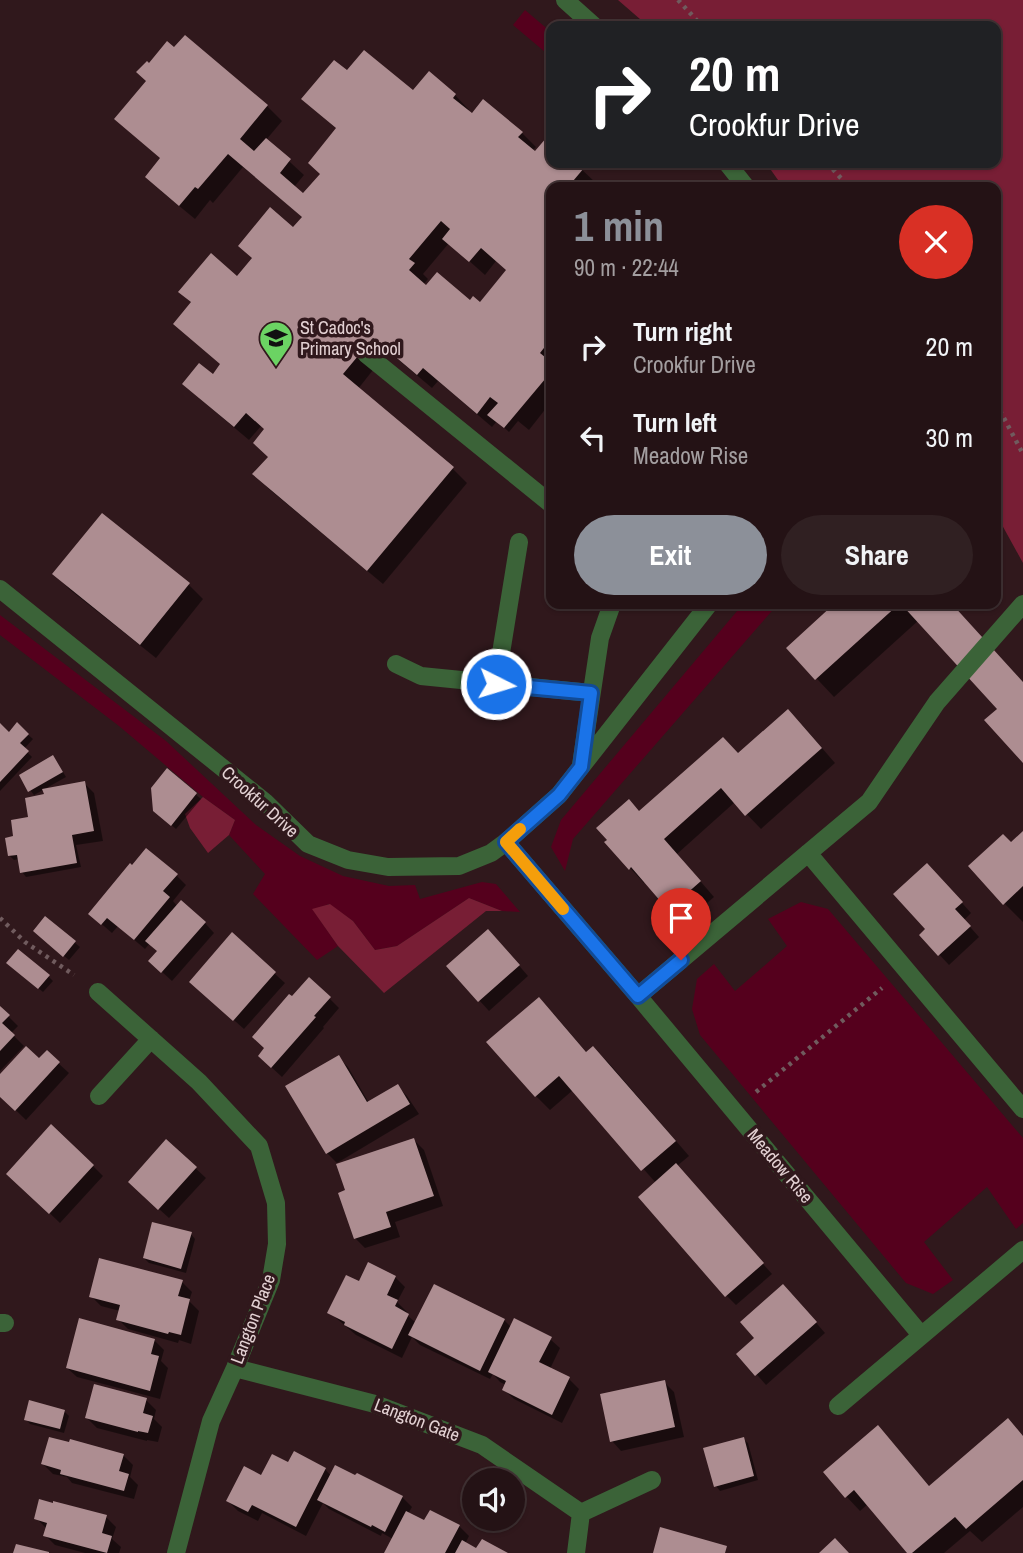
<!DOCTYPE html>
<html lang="en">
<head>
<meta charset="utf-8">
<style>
	body { margin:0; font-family:"Archivo Narrow",sans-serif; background:#302022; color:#f1f3f6; height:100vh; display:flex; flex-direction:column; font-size:26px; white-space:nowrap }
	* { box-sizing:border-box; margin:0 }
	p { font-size:23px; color:#a39ea0 }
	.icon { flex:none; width:38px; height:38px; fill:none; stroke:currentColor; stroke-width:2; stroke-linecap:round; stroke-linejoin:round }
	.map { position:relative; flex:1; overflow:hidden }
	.sheet { position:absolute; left:546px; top:182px; width:455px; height:427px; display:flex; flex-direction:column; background:#241215; border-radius:14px; box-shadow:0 2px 5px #0004,0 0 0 2px #413234 }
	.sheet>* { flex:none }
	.guide { position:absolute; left:546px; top:21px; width:455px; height:147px; border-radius:14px; box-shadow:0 2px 5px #0004,0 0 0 2px #413234; background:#202124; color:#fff; overflow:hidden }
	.tools { position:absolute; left:462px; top:1468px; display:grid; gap:14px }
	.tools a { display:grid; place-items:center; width:63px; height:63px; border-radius:50%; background:#241215; box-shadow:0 2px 5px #0004,0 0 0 2px #413234; font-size:35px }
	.pin { position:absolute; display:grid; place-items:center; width:60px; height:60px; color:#fff; margin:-72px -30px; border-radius:50% 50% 50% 0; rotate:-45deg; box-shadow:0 0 7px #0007 }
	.pin .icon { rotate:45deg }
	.me { position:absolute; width:77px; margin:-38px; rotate:95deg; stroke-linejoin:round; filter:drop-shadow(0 0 5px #0008) }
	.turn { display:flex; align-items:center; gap:24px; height:147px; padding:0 28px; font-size:32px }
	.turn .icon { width:91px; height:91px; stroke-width:2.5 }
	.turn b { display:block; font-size:49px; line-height:60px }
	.round { display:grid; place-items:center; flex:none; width:74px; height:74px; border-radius:37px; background:#302022 }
	.overview { display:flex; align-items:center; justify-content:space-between; height:119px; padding:0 28px }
	h1 { font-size:42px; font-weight:700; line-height:52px; color:#8c9099 }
	.button { display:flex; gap:14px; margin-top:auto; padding:14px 28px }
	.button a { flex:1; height:80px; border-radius:42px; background:#8c9099; color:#fff; font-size:28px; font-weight:700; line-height:80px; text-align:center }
	.button a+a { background:#302022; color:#f1f3f6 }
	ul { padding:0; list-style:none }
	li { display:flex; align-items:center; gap:21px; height:91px; padding:0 28px }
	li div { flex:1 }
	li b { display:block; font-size:26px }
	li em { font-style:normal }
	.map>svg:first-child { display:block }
	.green { fill:#55001d }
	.forest { fill:#781e35 }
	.shadow { fill:#0007; fill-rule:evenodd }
	.building { fill:#ad8d91; fill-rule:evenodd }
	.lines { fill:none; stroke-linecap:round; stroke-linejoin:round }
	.path { stroke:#705b5e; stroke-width:4.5; stroke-dasharray:3.5 5; stroke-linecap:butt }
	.service { stroke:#3b6338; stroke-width:18 }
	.minor { stroke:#3b6338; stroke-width:18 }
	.route-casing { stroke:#114b97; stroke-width:18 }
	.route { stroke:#1a73e8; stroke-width:12 }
	.slow { stroke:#f59e0b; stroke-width:12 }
	.labels { text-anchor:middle; stroke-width:7; stroke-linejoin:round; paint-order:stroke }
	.poi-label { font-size:18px; fill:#e3d1d3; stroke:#30181c; text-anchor:start }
	.street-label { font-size:18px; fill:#e3d1d3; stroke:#30181c }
</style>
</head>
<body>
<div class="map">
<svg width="1023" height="1553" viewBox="0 0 1023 1553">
	<rect width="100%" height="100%" fill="#30181c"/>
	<path class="green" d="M525,10l26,22v25l-38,-32z
		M743,604h35l-205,235 -8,32 -14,-24 10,-27z
		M0,615l166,126 90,84 44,31 43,20 46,10 26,-1 5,14 62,-17 14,2 24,28 -18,-1 -33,-13 -72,48 -22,4 -22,-29 -24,-17 -16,6 25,36 -21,14 -64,-66 12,-20 -36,-39 6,-15 -32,-23 -84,-71 -119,-91z
		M801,902l27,7 195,229v85l-7,6 -29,-42 -63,55 29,38 -20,14 -27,-11 -206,-248 -8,-26 5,-30 17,-15 21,27 52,-45 -19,-27z"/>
	<path class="forest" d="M618,0h405v563l-27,-49v-327h-213l-17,-24h230v-137h-348z
		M203,797l32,23 -6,15 -21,18 -18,-25 -5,-14z
		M469,898l33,13h-16l-102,82 -46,-47 -26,-37 18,-5 23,17 22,29 22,-4z"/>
	<path class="shadow" d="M185,37l82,69 15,15 -16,19 38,35 -10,12 9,8 18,-21 17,-44 -35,-31 44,-26 66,20 42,2 14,15 -2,2 55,21 14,14 -4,4 3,3 13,-15 3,4v20h24l22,21 -2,3h-44v215l-22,28 -11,-9 -9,11 -12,-11 -5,6 -54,-46 -6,7 -44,-37 -30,38 95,80 14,14 -84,101 -114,-95 -14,-15 14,-16 -3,-28 -5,-4 -12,14 -50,-42 23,-33 -30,-62 -12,-11 57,-14 57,-48 10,-12 -61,-51 -30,36 -3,-3 -15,19 -34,-28 1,-32 -14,-78 1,-16 25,-15zM449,243l36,32 11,-14 12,10 -28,33 -57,-19 5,-6 -5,-5z
		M102,515l87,70 14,14 -47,59 -87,-69 -14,-15z
		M837,604h114l72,78v79l-23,-52 -81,-89 -85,77 -46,-49z
		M17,725l16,14 -9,10 8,8 -32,34v-65l9,8z
		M802,725l33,38 -74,66 -26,-27 -58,52 37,43 -30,26 -38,-42 -2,2 -14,-15 10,-55z
		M57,762l9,15 -32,18 -4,-5z
		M168,771l33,28 -25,30 -16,-14z
		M84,783l10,10 9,48 -27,4 5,22 -55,10 -4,-5 -3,-13 -5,1 -5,-5 6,-17 15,-20z
		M1023,833v89l-18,-18 6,-59z
		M937,875l34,38 -7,7 15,17 -30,28 -28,-30 6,-6z
		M177,876l9,9 -13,16 5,6 27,16 9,10 -42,48 -11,-10 -2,-19 -9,-9 -5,6 -27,-23 -6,7 -22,-19z
		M45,918l35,29 -11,13 -29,-24z
		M232,935l53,48 -41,46 -43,-38z
		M498,941l30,35 -39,35 -41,-45z
		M13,967l35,9 5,5 -10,11z
		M329,998l10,10 -16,19 1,1 -42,49 -12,-11z
		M0,1008l18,18 -7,7 13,13 -24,25z
		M553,1013l34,40 6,-5 15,14 81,94 -12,10 95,108 -36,31 -9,-9 -71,-113 -83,-93 -23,20 -14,-14z
		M47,1053l22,20 -43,47 -26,-25v-18l39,-16z
		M338,1057l10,10 21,36 28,-17 10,10 12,18 -82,49 -10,-10z
		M414,1140l10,10 19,56 -48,16 5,15 -35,11 -10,-10z
		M166,1141l40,37 -37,40 -29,-26z
		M93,1166l10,10 -43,47 -42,-40z
		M191,1234l4,5 -9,34 -37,-10 -5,-5z
		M395,1277l10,10 -8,15 10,10 -1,2 10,9 88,-3 8,8 38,11 10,9 -10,21 19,10 10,10 -17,34 -48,-24 -10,-9 2,-5 -6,-3 -7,-8 -3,5 -70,-34 -8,-8 -10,21 -46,-23 -27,-23 30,-29z
		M182,1282l10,10 -3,9 10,10 -8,33 -12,-4 -1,3 -50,-14 -10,-10 2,-8 -19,-5 -10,-10z
		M793,1296l32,37 -59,52 -27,-31 17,-16z
		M154,1340l10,10 -3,11 7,7 -8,31 -83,-22 -10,-9z
		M664,1382l10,10 10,45 -63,14 -9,-10z
		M146,1400l10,10 -2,9 8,8 -4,15 -11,-2v1l-50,-13 -10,-10z
		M64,1411l5,5 -5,17 -34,-9 -4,-5z
		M1023,1436v71l-41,35 -12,-11 -26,22h-35l-41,-49 -8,7 -14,-15 46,-54 38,45z
		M743,1439l5,4 10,37 -38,11 -4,-5z
		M123,1455l10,10 -3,12 8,8 -4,14 -62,-16 -5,-6 -14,-3 -10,-10z
		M288,1465l37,4 6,7 71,21 10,10 -4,7 17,8 34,4 10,10 -4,8 12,6 28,3h-119l7,-14 -11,-6 -1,3 -52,-27 -6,-6 -17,33 -44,-23 -4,8 -20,-10 -10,-10 34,-24z
		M106,1517l10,10 -4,12 9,8 -2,6h-34l-30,-8 -10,-10 1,-7 -10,-10z"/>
	<path class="building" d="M185,35l83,70 -28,34 14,12 12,-13 25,21 -11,14 23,20 17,-19 -12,-11 28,-35 -35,-29 33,-39 13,10 17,-20 49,40 16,-19 27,23 -3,4 19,15 11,-14 40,33 -5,5 17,14 12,-14 4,3v23h27l6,5 -16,19h-17v20l-6,8 6,6v118l-11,14 11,9v10l-47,56 -17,-13 11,-12 -8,-6 -13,17 -54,-46 -6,7 -44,-37 -30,36 111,93 -87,104 -115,-97 16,-17 -15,-14 11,-14 -18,-16 -12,14 -52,-43 17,-21 14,11 7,-10 -47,-40 18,-22 -13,-10 33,-39 26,23 15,-18 -14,-12 32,-39 23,20 9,-10 -74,-63 -30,35 -3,-2 -16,19 -34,-29 15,-19 -46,-39 32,-38 -10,-9 11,-11 2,2 18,-22 7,6zM441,221l9,8 -8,10 27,23 12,-14 25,22 -26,32 -7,-6 -3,4 -33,-28 -11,13 -17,-15 6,-7 -6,-4z
		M102,513l88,70 -50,62 -88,-71z
		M834,604h65l-84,76 -29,-32z
		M901,604h51l71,78v81l-39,-43 13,-11z
		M788,709l34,39 -77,68 -24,-28 -57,51 37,42 -33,29 -37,-43 -2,3 -25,-28 3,-2 -11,-12 33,-29 10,12 84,-74 15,16z
		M17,722l12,12 -9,9 9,8 -29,31v-59l9,9z
		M53,755l10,17 -35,20 -9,-17z
		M167,768l30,25 -26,33 -18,-15 -2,-23z
		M85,781l9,50 -22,4 5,28 -57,10 -3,-18 -9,1 -3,-18 8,-2 -2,-16 17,-3 -3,-19 19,-4 -2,-5z
		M1023,831v55l-20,19 -35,-39 35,-32 8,8z
		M146,848l32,26 -15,17 7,6 -36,43 -27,-22 -6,7 -13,-11 42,-51 2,2z
		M927,863l36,39 -8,7 16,17 -33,30 -19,-21 6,-6 -32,-35z
		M181,900l25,22 -45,51 -13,-12 9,-10 -12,-10z
		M45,916l31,25 -13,16 -30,-26z
		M488,929l32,36 -42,37 -32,-36z
		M232,932l44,40 -43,49 -44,-39z
		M18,949l32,26 -12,14 -32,-26z
		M309,977l22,20 -17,19 2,1 -45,51 -13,-12 6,-8 -12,-11 37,-43 3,2z
		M539,997l47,55 7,-6 83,95 -35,30 -82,-95 -24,21 -49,-55z
		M0,1006l10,9 -8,8 13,12 -15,16z
		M26,1046l13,12 8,-8 13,12 -45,49 -15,-14v-23z
		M339,1055l28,47 31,-18 12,20 -84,50 -41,-68z
		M51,1124l43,41 -45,49 -43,-40z
		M414,1138l20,58 -48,16 5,15 -37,12 -16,-46 7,-3 -9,-26z
		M166,1139l31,28 -39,43 -30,-28z
		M676,1163l88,100 -39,34 -87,-100z
		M152,1222l40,10 -11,37 -38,-11z
		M99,1258l84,22 -5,16 12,3 -9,36 -12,-3 -1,2 -52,-14 4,-15 -31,-8z
		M368,1262l28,14 -9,19 11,5 -3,6 14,8 -17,35 -48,-24 1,-3 -18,-9 19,-38 13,6z
		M434,1284l71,35 -25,52 -72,-36z
		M783,1284l34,38 -62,54 -19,-22 18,-16 -14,-16z
		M79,1318l76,21 -4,15 8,2 -9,35 -84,-23z
		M514,1318l38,19 -13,25 31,15 -18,38 -50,-25 4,-9 -18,-9z
		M665,1380l10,47 -65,15 -10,-48z
		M94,1384l53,14 -4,15 10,3 -5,17 -10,-2v1l-53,-14z
		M29,1400l36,10 -5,19 -36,-9z
		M1008,1418l15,18v44l-57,49 -11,-12 -43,36h-5l-53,-63 -9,8 -22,-26 55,-47 51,61z
		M49,1437l20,5 1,-3 54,15 -5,17 10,3 -5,17 -64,-17 1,-4 -20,-6z
		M744,1437l10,39 -40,11 -11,-39z
		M294,1451l32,17 -30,59 -44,-22 -4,7 -22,-11 18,-35 17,9 11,-21 16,8z
		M335,1465l20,10 2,-2 46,23 -18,36 -13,-7 -1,2 -54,-27z
		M39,1499l14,4v-2l54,14 -5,18 10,3 -5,17 -64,-17 4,-13 -13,-4z
		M430,1510l30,15 -15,28h-61l22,-42 18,9z
		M660,1527l67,19 -2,7h-72z
		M835,1538l14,15h-30z
		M482,1539l26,14h-53l7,-13 14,8z
		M16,1544l33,8v1h-36z"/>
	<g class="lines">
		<path class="path" d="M678,0l24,26
			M827,163l22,24
			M996,403l27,51
			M0,918l25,24 49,33
			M756,1092l126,-104"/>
		<path class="service" d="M366,354l185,150
			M396,664l25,12 170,17
			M496,684l23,-142"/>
		<path class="minor" d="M565,0l29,26
			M727,163l19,24
			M0,589l265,213 43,42 40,16 40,7 71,-1 32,-13 15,-11 53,-47 150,-191
			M581,765l19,-127 12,-34
			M506,842l132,154 283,339
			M808,853l215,256
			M98,992l101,90 60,64 17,57 1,41 -6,36 -36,88 -24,53 -35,132
			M638,996l231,-194 68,-100 86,-98
			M99,1096l52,-57
			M0,1323h5
			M235,1368l140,36 107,41 99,68 -5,40
			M838,1406l185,-156
			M581,1513l71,-33"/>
	</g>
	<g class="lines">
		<g class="route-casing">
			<path id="route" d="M496,684l95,9 -10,74 -22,28 -53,47 132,154 43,-36"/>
		</g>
		<use href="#route" class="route"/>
		<path class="slow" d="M520,829l-14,13 57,67"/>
	</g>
	<defs>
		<g id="school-pin" transform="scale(1.75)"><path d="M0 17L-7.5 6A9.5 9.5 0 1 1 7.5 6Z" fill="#6bd363" stroke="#30181c"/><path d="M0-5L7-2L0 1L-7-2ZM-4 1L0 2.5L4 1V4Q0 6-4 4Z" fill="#111"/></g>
	</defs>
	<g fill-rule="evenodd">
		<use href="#school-pin" x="276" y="338"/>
	</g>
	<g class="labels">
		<g class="poi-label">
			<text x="300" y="334">St Cadoc's<tspan x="300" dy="21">Primary School</tspan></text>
		</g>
		<g class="street-label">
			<text transform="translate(260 802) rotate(42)" y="6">Crookfur Drive</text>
			<text transform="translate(780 1166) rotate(50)" y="6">Meadow Rise</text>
			<text transform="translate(253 1319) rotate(-69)" y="6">Langton Place</text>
			<text transform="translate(417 1420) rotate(21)" y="6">Langton Gate</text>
		</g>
	</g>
</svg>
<div class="tools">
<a><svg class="icon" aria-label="sound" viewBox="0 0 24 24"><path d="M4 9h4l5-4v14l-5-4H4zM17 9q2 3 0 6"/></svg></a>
</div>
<div class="pin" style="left:681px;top:960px;background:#d93025"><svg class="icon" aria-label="arrive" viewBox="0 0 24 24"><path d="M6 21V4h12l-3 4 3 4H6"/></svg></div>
<svg class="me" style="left:496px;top:684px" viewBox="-20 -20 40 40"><circle r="17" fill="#1a73e8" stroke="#fff" stroke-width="3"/><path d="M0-11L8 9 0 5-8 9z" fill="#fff"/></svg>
<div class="guide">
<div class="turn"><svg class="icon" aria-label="right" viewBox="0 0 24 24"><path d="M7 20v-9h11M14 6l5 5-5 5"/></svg><div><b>20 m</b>Crookfur Drive</div></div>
</div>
<section class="sheet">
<div class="overview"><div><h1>1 min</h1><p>90 m · 22:44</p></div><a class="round" style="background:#d93025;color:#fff"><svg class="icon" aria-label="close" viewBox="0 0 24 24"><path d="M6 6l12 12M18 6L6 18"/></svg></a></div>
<ul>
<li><svg class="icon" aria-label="right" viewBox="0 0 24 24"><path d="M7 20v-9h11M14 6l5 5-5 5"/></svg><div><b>Turn right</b><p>Crookfur Drive</p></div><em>20 m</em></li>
<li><svg class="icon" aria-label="left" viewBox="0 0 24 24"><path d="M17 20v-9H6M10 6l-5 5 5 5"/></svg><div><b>Turn left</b><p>Meadow Rise</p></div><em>30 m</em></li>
</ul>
<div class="button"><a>Exit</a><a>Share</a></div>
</section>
</div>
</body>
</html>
